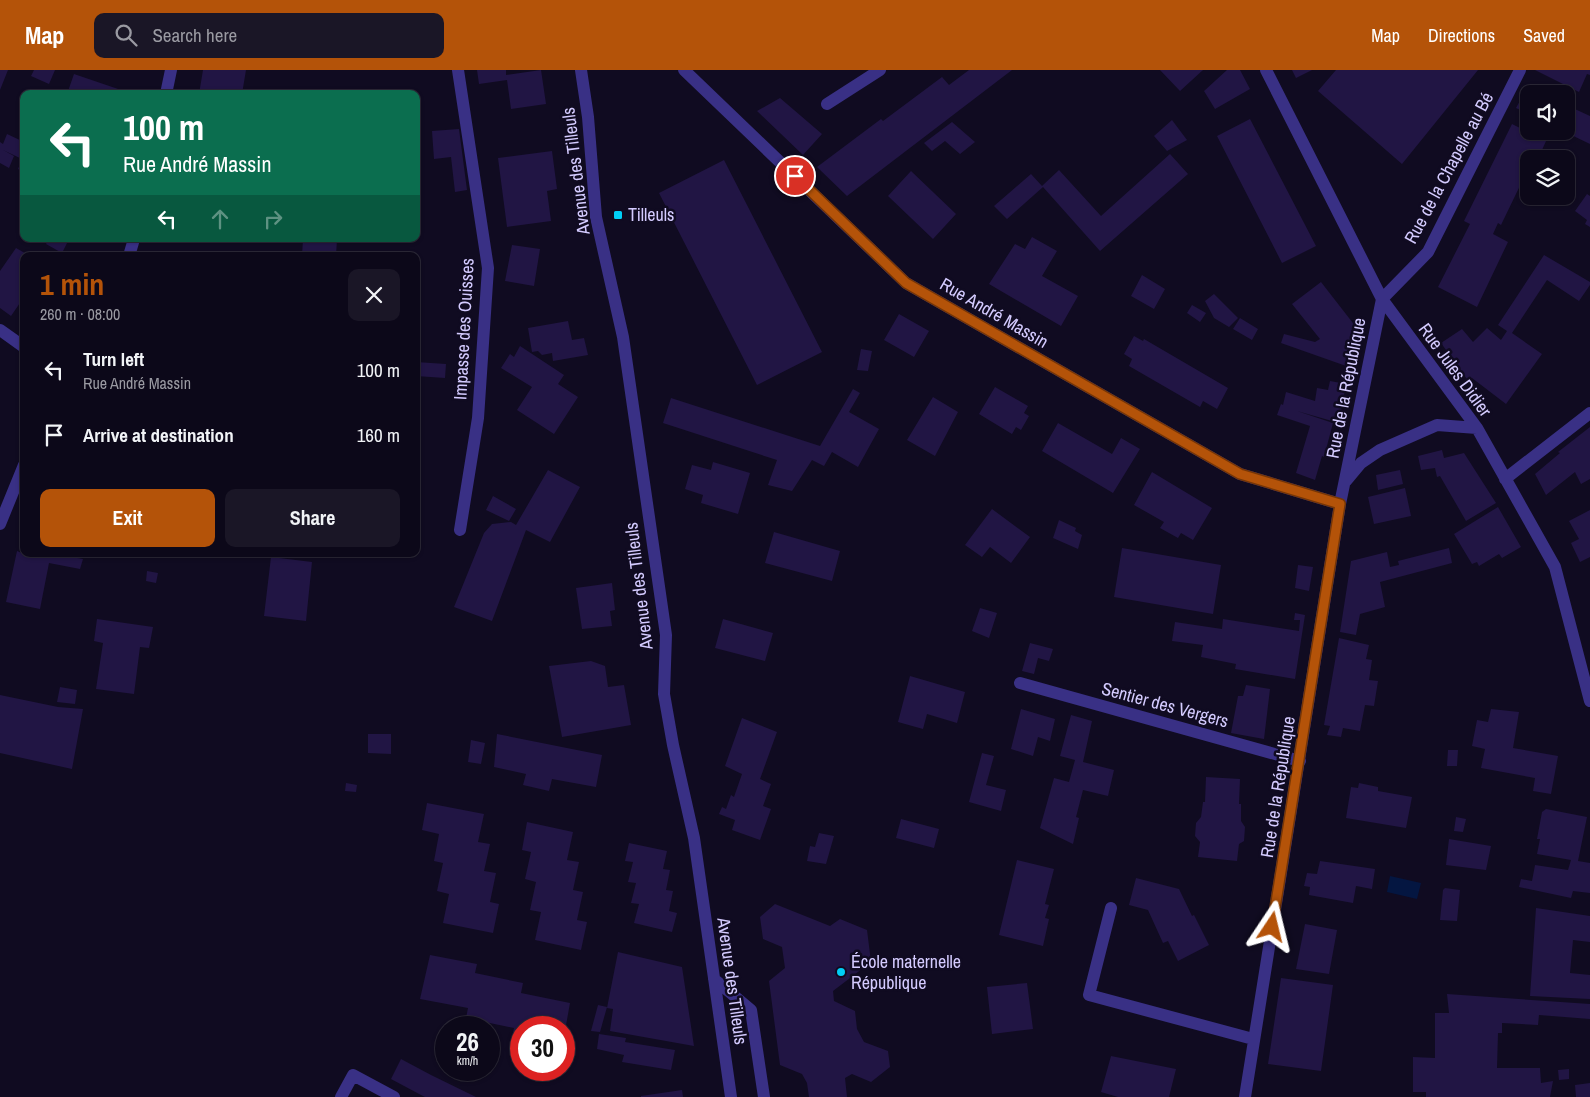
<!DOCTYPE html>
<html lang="en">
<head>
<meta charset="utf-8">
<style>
	body { margin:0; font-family:"Archivo Narrow",sans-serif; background:#1a1626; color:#f1f3f6; height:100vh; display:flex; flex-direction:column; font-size:19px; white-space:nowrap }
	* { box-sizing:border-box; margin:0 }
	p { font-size:16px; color:#9a9aa2 }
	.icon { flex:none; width:28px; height:28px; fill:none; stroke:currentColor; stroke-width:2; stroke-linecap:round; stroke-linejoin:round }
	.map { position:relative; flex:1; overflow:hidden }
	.drawer { position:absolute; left:20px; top:182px; width:400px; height:305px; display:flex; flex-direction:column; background:#0c0819; border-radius:10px; box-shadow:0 1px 4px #0004,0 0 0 1px #2c2938 }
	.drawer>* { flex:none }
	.hud { position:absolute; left:20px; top:20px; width:400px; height:152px; border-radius:10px; box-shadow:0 1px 4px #0004,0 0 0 1px #2c2938; background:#0b6e4f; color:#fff; overflow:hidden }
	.controls { position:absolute; left:1520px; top:15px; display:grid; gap:10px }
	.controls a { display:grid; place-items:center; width:55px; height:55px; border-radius:10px; background:#0c0819; box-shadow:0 1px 4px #0004,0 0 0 1px #2c2938; font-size:25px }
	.speed { position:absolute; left:435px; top:946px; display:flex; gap:10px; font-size:25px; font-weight:700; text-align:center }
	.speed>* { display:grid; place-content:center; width:65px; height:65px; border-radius:50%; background:#0c0819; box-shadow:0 1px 4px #0004,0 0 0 1px #2c2938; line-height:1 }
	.speed small { font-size:12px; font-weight:400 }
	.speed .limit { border:8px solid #d22; background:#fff; color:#111 }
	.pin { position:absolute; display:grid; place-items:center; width:42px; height:42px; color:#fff; margin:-21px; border:2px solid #fff; border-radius:50%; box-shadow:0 1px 5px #0007 }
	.me { position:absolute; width:55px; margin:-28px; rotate:10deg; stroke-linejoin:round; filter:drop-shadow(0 0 4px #0008) }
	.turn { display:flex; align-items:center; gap:18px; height:105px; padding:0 20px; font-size:22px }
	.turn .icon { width:65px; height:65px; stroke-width:2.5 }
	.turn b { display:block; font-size:35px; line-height:42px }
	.lanes { display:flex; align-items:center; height:48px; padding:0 20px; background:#0003; justify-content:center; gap:25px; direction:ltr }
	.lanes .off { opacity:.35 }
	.round { display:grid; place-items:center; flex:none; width:52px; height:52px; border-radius:10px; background:#1a1626 }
	.headline { display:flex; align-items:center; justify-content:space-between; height:85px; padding:0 20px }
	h1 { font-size:30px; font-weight:700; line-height:38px; color:#b45309 }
	.primary-button { display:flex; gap:10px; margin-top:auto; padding:10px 20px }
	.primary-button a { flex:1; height:58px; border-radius:10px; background:#b45309; color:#fff; font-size:20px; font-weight:700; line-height:58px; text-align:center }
	.primary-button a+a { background:#1a1626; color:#f1f3f6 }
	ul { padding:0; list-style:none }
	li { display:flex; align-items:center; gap:15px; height:65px; padding:0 20px }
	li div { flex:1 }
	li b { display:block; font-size:19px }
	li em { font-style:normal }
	header { display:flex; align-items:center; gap:30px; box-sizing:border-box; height:70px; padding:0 25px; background:#b45309; color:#fff }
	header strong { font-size:24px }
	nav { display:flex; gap:28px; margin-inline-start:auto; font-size:18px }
	.search { width:350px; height:45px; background:#1a1626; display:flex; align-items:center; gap:12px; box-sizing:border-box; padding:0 18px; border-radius:10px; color:#9a9aa2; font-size:19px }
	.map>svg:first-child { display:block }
	.water { fill:#041641 }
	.building { fill:#211544 }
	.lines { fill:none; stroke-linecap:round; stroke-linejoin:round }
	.minor { stroke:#393085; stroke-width:12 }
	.route-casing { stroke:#753606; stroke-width:12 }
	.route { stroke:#b45309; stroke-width:9 }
	.poi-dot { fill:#00cef6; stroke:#100b21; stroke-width:2 }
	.labels { text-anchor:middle; stroke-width:5; stroke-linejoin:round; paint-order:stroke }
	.street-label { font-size:18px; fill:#d4cbff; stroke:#100b21 }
	.poi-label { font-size:18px; fill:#d4cbff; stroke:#100b21; text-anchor:start }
</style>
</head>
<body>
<header>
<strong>Map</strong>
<div class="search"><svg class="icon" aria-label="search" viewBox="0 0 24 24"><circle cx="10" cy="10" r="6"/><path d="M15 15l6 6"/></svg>Search here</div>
<nav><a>Map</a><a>Directions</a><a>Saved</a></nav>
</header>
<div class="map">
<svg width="1590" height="1027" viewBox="0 0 1590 1027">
	<rect width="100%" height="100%" fill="#100b21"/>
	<path class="water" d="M1390,806l31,7 -4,16 -30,-7z"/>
	<path class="building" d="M0,0h8l-8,20z
		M34,0h21l-6,14 -18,-8z
		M203,0h43l-4,24h-43z
		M477,0h29v5l35,-5 5,34 -35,5 -4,-29 -28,4z
		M969,0h43l-165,126 -30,-29 64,-48 2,2 59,-44 7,8z
		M1160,0h43l-23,21z
		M1227,0h13l10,19 -35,20 -11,-18z
		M1292,0h20l-16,8z
		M1336,0h142l-76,94 -84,-73z
		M1535,0h55v5l-3,-1 -8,18z
		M74,4l47,16 -1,4h-53z
		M780,28l42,36 -19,21 -46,-44z
		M1521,29l8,4v11l-13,-6z
		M1566,35l24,11v28l-27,-13h3z
		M1250,49l66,127 -34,17 -65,-127z
		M1172,50l15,20 -20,11 -13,-15z
		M952,52l23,20 -15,12 -15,-13 -13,10 -8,-8z
		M1512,54l34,17 -8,18h-9v8l-28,58 -3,-2 -5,11 15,8 -31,65 -39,-20 32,-63 -6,-3z
		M459,59l8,61 -12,2 -4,-35 -17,2 -2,-28z
		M7,64l17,8v30l-6,-3 4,-10 -19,-9 11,6 -5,12 -9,-5v-21l3,2z
		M552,81l5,38 -10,2 4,30 -44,6 -9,-69z
		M1170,84l18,20 -88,77 -57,-64 -36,32 -13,-13 37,-32 11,12 17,-16 42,46z
		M724,90l98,192 -65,33 -98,-192z
		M911,101l45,43 -23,25 -45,-43z
		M1587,124l3,2v31l-5,-3 2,-4 -12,-9z
		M1032,167l25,14 -15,25 36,20 -17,30 -72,-42 26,-40 10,5z
		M49,169h25l-1,2 -4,-2 -7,14 -16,-9z
		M303,169h34l-1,17h-34z
		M512,175l28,4 -6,37 -29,-5z
		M16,178l14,8h-6v41l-13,19 -11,-8v-37z
		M1544,185l46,27v3l-11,16 -32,-21 -35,53 30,21 -36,50 -34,-26 -3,4 -28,-39 21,-14 11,13 14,-14 14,12 6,-9 -9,-6z
		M1142,205l23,14 -11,20 -23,-13z
		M1321,212l35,45 -7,40 -68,-24 3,-9 31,8 5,-3 -28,-35z
		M1214,224l24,24 -9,9 -15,-9 -9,-17z
		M1192,235l14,8 -6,9 -13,-9z
		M899,244l30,17 -15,26 -30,-17z
		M1240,248l18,11 -6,11 -19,-11z
		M568,251l4,19 12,-2 4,17 -35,6 -1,-8 -10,2 -4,-4 -6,1 -4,-24z
		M1134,266l9,5 1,-2 84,49 -11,21 -14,-8 -3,6 -71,-41 3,-7 -8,-5z
		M520,276l44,29 -6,9 20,13 -24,37 -37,-24 15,-23 -31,-19 9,-14 4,3z
		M861,279l11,2 -4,20 -11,-1z
		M416,292l30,2 -1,14 -29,-2z
		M1330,311l16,3 -7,39 -42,-12 36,12 -9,34 -2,-1 -7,24 -19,-7 14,-47 -33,-11 4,-11 2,1 3,-13 29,9 2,-13 11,2z
		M995,317l33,19 -4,7 5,3 -8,14 -5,-3 -4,7 -33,-20z
		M853,319l7,4 -11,19 30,17 -21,38 -26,-15 -8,14 -12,-6 -20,31 -24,-6 9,-25 -114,-37 8,-25 149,48z
		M933,327l25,15 -23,44 -28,-16z
		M1058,353l54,31 9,-16 19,11 -27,44 -71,-42z
		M1590,357v52l-9,5 -6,-12 -29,23 -11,-21 25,-21 -2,-1z
		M1442,380l2,8 20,-5 32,50 -30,18 -26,-45 -3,1 -2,-9 -14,2 -3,-14z
		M713,392l37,11 -12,41 -37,-11 2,-8 -18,-6 7,-24 19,5z
		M548,400l32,17 -30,55 -24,-12 -34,91 -38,-14 30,-74 8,-9 19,-2 5,3z
		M1400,400l3,14 -25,6 -2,-15z
		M1152,402l60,36 -19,32 -12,-7 -3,5 -18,-10 4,-6 -30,-17z
		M1405,418l6,28 -37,8 -6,-27z
		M493,426l23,13 -7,12 -23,-11z
		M1498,437l23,40 -19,11 -3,-4 -20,12 -2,-4 -5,2 -18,-30z
		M992,439l38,28 -19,26 -21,-16 -8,10 -17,-12z
		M1590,440v47l-10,5 -9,-19 8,-4 -10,-18z
		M1059,450l17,8 -1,3 7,4 -4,14 -25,-11z
		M774,462l66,19 -8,30 -67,-18z
		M1122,478l99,17 -8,49 -99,-17z
		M1449,478l3,15 -72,19 5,25 -25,7 -4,21 -16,-3 11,-71 36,-9 3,15 9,-2 -1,-4z
		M17,481l7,3h31l28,5 -3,10 -31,-6 -9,46 -34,-7z
		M271,487l41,5 -6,59 -42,-5z
		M1298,495l15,2 -4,24 -14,-3z
		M147,501l11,2 -2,10 -10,-2z
		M612,513l3,27 -5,1 2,15 -30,3 -6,-41z
		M980,538l17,5 -8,25 -17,-7z
		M1295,543l10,2 -10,64 -60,-10 1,-5 -35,-7 2,-12 -31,-4 3,-19 47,7 1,-10 76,12 1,-11h-6z
		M97,549l56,8 -4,21 -9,-1 -6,47 -38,-5 7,-46 -9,-2z
		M723,549l50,14 -8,28 -50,-13z
		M1339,568l30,7 -3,14 6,1 -3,20 9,1 -4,25 -9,-1 -5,26 -17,-3 -2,9 -14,-2 3,-9 -6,-1z
		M1030,573l23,6 -4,12 -11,-3 -4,16 -12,-3z
		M591,591l14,5 3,21 16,-2 7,40 -69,12 -13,-71z
		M910,606l55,16 -8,31 -30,-9 -4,15 -25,-7z
		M1246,615l24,4 -6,50 -33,-6 7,-37h5z
		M60,617l17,3 -2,14 -18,-2z
		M0,625l58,12 25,2 -11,60 -72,-16z
		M1021,639l34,10 -5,22 -12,-4 -5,19 -22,-7z
		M1491,639l28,3 -6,36 45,8 -7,38 -18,-3 2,-13 -54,-10 4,-19 -13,-3 5,-26 11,2z
		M1071,645l21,6 -9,41 31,8 -6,26 -25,-6 -7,27 3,1 -6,26 -33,-16 14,-50 15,4 6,-22 -15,-4z
		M742,648l35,14 -17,47 11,5 -8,22 8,3 -11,31 -28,-10 3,-10 -16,-6 3,-7 4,2 5,-14 3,2 8,-23 -17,-8z
		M368,664h23v20l-23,-1z
		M497,664l105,21 -6,32 -44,-8 -3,12 -26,-6 3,-11 -32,-7z
		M471,670l14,3 -4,21 -13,-2z
		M1448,680h10l-1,16h-10z
		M982,683l12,3 -8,29 20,5 -5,21 -32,-9z
		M1206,707l34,2 -1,25h2v17l4,6 -1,14 -5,3 -2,17 -39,-4 2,-15 -5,-6 1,-13 5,-6 2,-15h2z
		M346,713l11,2 -1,7 -11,-1z
		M1359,713l19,4v4l34,6 -6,31 -60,-10 5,-31 7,1z
		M427,733l57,11 -6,28 12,2 -6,27 12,2 -6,29 9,2 -6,29 -50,-10 6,-29 -12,-3 6,-28 -9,-2 5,-27 -17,-4z
		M1546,739l41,8 -9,44 12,2v30l-17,-2 -2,7 -52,-11 2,-8 11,2 3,-16 33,5 3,-10 -34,-6 3,-15h-3l5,-27z
		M1456,747l10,2 -3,13 -9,-1z
		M901,749l38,10 -5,19 -38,-10z
		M527,752l46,10 -6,28 12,2 -6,28 10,2 -6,28 10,2 -6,28 -46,-10 6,-28 -11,-2 6,-28 -11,-3 6,-27 -9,-2z
		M819,763l15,3 -8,28 -19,-3 3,-15 5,1z
		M1449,769l42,7 -5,24 -40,-5z
		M629,773l38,8 -4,18 7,1 -4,20 7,1 -4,20 8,2 -5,19 -38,-9 5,-19 -8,-1 5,-20 -8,-1 5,-20 -8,-1z
		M1017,790l37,9 -9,35 4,1 -4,13 4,1 -6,27 -44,-11z
		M1320,791l55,8 -3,20 -16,-3 -3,17 -44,-8 1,-8 -6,-1 3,-13 10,1z
		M1136,808l43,11 13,27 2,-1 15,30 -31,16 -10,-20 -5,2 -15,-33 -19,-5z
		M1445,818l15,2 -3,31 -17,-1 3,-30z
		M775,834l55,22 10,-7 27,11 4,32 -38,29 1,10 21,10 2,18 7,13 24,9 2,16 -19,15 -19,-8 -7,4 2,19h-38l-2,-14 -5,-9 -22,-9 -11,-84 16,-13 -3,-21 -19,-8 -3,-22z
		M1536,838l54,8v26l-17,-2 -3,33 20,2v24l-60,-3z
		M1305,854l32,6 -8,44 -33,-5z
		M618,882l64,15 12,79 -84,-15 3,-22 -6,-1z
		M430,885l47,9 -2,9 48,10 -2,10 49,10 -5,28 -1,-3h-43v10l-9,-1 2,-9 -48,-10 2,-10 -48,-9z
		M1281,908l52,7 -12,86 -53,-7z
		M1027,913l6,46 -41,5 -5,-47z
		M1447,924l143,10v15l-51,-4 -1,10 -36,-2v10h-4l-1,35h43l1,15 12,-2 -3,16h-124v-5h-13v-35l22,1v-45h14z
		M598,935l9,2 -7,25 -9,-1z
		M599,964l27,4 -1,4 50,8 -4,20 -49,-8 2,-7 -27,-6z
		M1111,986l65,13 -7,28h-51l-17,-5z
		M401,989l30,16 45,22h-51l-4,-2 -30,-16z
		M1569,999v10l-10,1 -1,-10z
		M1590,1013v14h-14l-1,-12z
		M682,1020l1,7h-42v-1z"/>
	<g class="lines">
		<path class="minor" d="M458,0l30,198 -10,150 -18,112
			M581,0l7,47 8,100 27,120 43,298 -2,59 9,51 21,93 37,259
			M684,0l222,213 334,191 100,30
			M1266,0l116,229 95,129 78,139 35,134
			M166,24l5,-24
			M827,34l53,-34
			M129,186l5,-17
			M0,260l24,17
			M1505,409l85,-66
			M1346,411l15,-18 19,-13 57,-25 40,3
			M0,454l24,-59
			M1020,613l280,78
			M1111,838l-22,87 164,44
			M714,909l37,31 13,87
			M341,1027l12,-22 41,22
			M1245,1027l95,-593 42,-205 46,-47 92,-182"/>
	</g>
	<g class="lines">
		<g class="route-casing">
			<path id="route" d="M795,106l111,107 334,191 100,30 -68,423"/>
		</g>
		<use href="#route" class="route"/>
	</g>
	<g class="poi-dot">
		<rect x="613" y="140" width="10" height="10" rx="2.5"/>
		<circle cx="841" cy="902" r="5"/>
	</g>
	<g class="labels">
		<g class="street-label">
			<text transform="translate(1449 98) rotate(-62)" y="6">Rue de la Chapelle au Bé</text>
			<text transform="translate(576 101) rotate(-97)" y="6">Avenue des Tilleuls</text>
			<text transform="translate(994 243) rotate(30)" y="6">Rue André Massin</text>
			<text transform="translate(464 259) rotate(-87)" y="6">Impasse des Ouisses</text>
			<text transform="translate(1455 300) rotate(54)" y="6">Rue Jules Didier</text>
			<text transform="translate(1346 318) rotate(-79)" y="6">Rue de la République</text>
			<text transform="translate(639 516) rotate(-97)" y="6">Avenue des Tilleuls</text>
			<text transform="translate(1165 635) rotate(15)" y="6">Sentier des Vergers</text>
			<text transform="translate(1278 717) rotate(-81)" y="6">Rue de la République</text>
			<text transform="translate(732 911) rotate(82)" y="6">Avenue des Tilleuls</text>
		</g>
		<g class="poi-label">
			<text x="628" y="151">Tilleuls</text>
			<text x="851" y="898">École maternelle<tspan x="851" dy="21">République</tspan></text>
		</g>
	</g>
</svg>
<div class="controls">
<a><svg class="icon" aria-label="sound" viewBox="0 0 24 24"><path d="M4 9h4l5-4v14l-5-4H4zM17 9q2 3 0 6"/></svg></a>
<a><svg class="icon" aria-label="layers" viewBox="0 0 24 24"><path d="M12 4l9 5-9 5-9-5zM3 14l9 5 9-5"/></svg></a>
</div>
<div class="speed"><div>26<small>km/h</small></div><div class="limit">30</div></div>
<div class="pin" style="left:795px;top:106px;background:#d93025"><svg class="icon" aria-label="arrive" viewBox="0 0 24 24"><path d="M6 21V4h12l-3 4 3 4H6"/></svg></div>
<svg class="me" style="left:1272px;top:857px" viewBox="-20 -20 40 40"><path d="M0-17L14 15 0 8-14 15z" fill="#b45309" stroke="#fff" stroke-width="4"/></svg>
<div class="hud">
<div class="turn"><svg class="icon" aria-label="left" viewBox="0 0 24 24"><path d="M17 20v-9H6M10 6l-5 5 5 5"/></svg><div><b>100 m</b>Rue André Massin</div></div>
<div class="lanes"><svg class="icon" aria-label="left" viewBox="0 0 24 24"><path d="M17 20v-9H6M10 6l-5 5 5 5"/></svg><svg class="icon off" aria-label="ahead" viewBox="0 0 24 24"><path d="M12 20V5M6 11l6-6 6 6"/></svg><svg class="icon off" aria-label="right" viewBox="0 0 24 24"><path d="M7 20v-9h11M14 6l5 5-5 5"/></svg></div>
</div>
<section class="drawer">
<div class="headline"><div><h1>1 min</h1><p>260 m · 08:00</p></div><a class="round"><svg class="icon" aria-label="close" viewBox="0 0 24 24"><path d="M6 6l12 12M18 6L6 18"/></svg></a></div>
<ul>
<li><svg class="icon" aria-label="left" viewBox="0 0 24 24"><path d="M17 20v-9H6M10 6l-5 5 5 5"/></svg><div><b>Turn left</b><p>Rue André Massin</p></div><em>100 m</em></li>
<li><svg class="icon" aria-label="arrive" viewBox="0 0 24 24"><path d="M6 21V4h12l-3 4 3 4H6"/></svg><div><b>Arrive at destination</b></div><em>160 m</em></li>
</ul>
<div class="primary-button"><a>Exit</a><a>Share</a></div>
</section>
</div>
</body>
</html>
